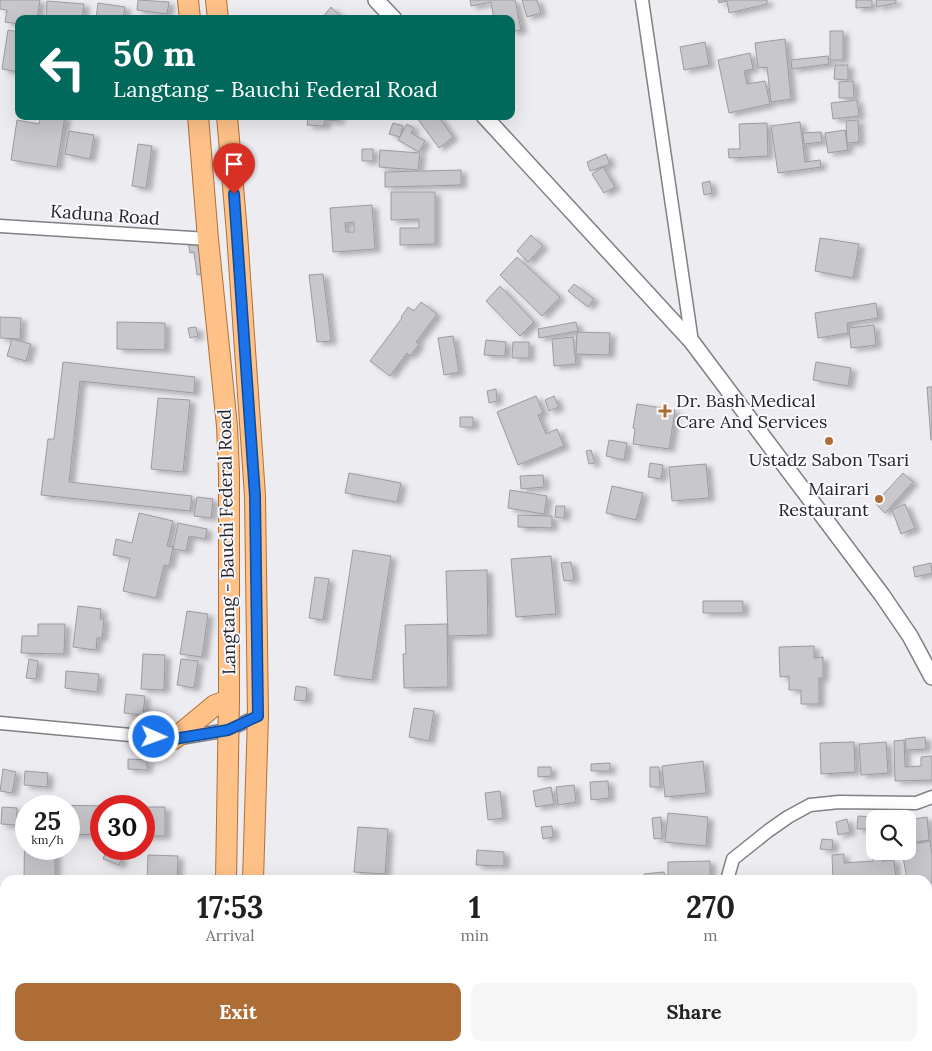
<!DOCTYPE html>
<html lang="en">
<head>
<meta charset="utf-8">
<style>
	body { margin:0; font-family:Lora,serif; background:#f6f6f6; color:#222; height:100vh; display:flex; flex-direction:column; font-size:19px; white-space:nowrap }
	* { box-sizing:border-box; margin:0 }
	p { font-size:16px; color:#767676 }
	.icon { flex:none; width:28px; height:28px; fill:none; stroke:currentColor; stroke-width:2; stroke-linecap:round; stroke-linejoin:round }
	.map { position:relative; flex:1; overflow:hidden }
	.sheet { position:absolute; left:0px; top:875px; width:932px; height:176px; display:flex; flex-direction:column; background:#fff; border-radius:15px 15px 0 0; box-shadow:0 5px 20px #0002 }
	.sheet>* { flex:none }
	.banner { position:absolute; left:15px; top:15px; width:500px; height:105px; border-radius:10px; box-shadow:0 5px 20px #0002; background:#00695c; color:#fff; overflow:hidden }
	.tools { position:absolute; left:866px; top:810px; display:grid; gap:10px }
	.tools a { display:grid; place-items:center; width:50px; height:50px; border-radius:10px; background:#fff; box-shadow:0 5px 20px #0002; font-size:25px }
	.speed { position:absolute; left:15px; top:795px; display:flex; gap:10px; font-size:25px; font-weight:700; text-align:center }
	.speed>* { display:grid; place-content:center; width:65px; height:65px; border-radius:50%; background:#fff; box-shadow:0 5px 20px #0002; line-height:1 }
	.speed small { font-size:12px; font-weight:400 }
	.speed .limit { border:8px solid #d22; background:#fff; color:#111 }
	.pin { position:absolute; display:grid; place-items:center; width:42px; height:42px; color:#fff; margin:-51px -21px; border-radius:50% 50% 50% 0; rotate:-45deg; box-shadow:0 0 5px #0007 }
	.pin .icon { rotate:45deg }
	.me { position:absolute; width:55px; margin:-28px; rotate:92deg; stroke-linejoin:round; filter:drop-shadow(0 0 4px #0008) }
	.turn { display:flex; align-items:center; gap:18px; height:105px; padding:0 15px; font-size:22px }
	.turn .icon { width:65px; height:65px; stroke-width:2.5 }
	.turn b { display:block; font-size:35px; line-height:42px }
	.eta { display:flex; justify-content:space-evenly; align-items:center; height:85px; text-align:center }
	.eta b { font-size:30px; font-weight:700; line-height:35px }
	.button { display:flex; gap:10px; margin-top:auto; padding:10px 15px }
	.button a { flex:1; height:58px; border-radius:10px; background:#ad6d35; color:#fff; font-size:20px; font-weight:700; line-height:58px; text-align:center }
	.button a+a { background:#f6f6f6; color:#222 }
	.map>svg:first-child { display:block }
	.building { fill:#c7c7cc; stroke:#9b9ba0; fill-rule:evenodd; filter:url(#shadow) }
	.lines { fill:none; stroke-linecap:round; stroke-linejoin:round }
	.minor-casing { stroke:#7f7f84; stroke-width:15 }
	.tertiary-casing { stroke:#7f7f84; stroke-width:18 }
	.primary-casing { stroke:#b27033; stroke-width:22 }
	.minor { stroke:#fff; stroke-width:12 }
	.tertiary { stroke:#fff; stroke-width:15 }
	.primary { stroke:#fec288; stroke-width:20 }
	.route-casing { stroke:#114b97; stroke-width:12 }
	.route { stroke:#1a73e8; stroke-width:9 }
	.poi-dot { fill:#ad6d35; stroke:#f9f9ff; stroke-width:2 }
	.labels { text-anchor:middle; stroke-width:4; stroke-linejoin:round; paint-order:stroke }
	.street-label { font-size:18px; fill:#252527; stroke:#f9f9ff }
	.poi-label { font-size:18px; fill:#252527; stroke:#f9f9ff; text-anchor:start }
</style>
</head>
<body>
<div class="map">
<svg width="932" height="1051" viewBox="0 0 932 1051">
	<defs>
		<filter id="shadow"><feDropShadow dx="5.5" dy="3" stdDeviation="2.5" flood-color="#0004"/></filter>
	</defs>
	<rect width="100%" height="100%" fill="#ececf1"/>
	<path class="building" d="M0,0h40l-3,19h-18v5l-14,-2 2,-12 -7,-1z
		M138,0l31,2 -2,12 -30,-4z
		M470,0h45l6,30 -10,2v-13h-17l-3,-17 -20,4z
		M522,0h15l4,13 -14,4z
		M718,0h49v4l-38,9 -2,-12 -8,2z
		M856,0h16v7l-16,1z
		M876,0h20v3l-19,4z
		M47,1l37,3 -2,15h-36z
		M98,3l27,4 -2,12h-27z
		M331,7l12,12h-22z
		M8,30l11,2v40l-17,-3z
		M830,31h13v29h-13z
		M785,39l6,60 -20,3 -4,-35 -9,1 -3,-25z
		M705,42l4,23 -25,5 -4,-23z
		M750,53l3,16 -9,2 3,13 18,-3 5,23 -41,9 -11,-53z
		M828,56l1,8 -37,5 -1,-9z
		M835,65h13v15l-14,-1z
		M853,81l1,17h-15v-16z
		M857,100l2,16 -26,3 -2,-16z
		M41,116h24l-8,51 -46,-7 6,-40 22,4z
		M308,116h31v5l-14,-1 -1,6 -17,-1z
		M420,116h18l15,21 -14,11 -22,-30z
		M858,120l1,22 -12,1 -1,-22z
		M800,122l5,40 15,-2 1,7 -43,6 -7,-47z
		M393,123l10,3 -3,11 -11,-3z
		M767,123l1,33 -39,2 -1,-9h12l-1,-25z
		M407,124l7,4 -3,5 14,8 -6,11 -21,-12z
		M845,130l3,20 -20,3 -3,-20z
		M69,131l25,4 -4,24 -25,-5z
		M821,132l1,10 -18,2 -1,-11z
		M138,144l14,2 -6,42 -14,-2z
		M362,149h11v12h-11z
		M380,150l40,3 -2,17 -39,-3z
		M606,154l4,10 -20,7 -3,-9z
		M603,167l12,20 -11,6 -12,-19z
		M461,170v15l-76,2v-15z
		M710,181l2,12 -8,2 -2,-12z
		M391,192h44v52l-35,1v-17h19v-9l-28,1z
		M372,205l3,44 -42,3 -3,-44zM354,222v10h-8l-1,-9z
		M531,235l12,11 -15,16 -11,-11z
		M820,238l39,6 -6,34 -38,-7z
		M201,239l5,34 -9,2 -3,-23 -4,1 -2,-12z
		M517,257l43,40 -18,19 -42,-41z
		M323,274l8,67 -14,1 -8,-67z
		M574,284l20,15 -6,8 -20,-16z
		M500,286l34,36 -14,14 -34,-35z
		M421,302l16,12 -21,28 3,2 -9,12 -3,-3 -17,23 -20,-15 32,-43 -1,-1 7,-10 6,4z
		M876,303l2,15 -31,5 1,10 -30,5 -3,-25z
		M0,317l21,1 -1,21 -20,-1z
		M117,322l48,1v27l-48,-1z
		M576,322l2,9 -39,7 -1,-9z
		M874,325l2,20 -25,3 -2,-20z
		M196,327l2,9 -8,2 -2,-10z
		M577,332l33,1 -1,22 -33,-1z
		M453,336l6,36 -15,3 -6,-37z
		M573,337l3,27 -22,2 -2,-27z
		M12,339l19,5 -5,17 -19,-5z
		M486,340l20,2 -1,14 -21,-1z
		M513,342h16v16h-17z
		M63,362l132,15 -1,16 -114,-12 -11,101 123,14 -2,15 -149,-16 7,-56h6z
		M816,362l35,6 -3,18 -35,-6z
		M927,387h5v53h-1z
		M496,389l1,12 -8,2 -2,-12z
		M536,396l7,17 -5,2 8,19 11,-5 7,17 -46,19 -21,-53z
		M554,396l5,11 -10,4 -4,-11z
		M158,398l32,2 -7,72 -32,-3z
		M637,404l38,6 -6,39 -36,-5 2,-15 -2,-1z
		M460,417h13v10h-13z
		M609,440l18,3 -3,17 -18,-4z
		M591,450l4,13 -6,1 -3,-13z
		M650,463l13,2 -2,14 -13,-2z
		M706,464l3,34 -37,3 -3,-34z
		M349,473l52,10 -4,19 -52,-9z
		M903,473l10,9 -28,31 -10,-10z
		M543,475l1,12 -23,2 -1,-13z
		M612,486l31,7 -7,27 -30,-7z
		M510,490l37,6 -3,18 -36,-6z
		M197,497l16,2 -2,19 -17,-2z
		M905,504l10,24 -14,6 -9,-24z
		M556,506h9l-1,12 -9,-1z
		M139,513l34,8 -6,25 6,1 -4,19 -5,-1 -8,33 -33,-7 7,-33 -17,-3 3,-16 16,4z
		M518,515l34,1v12l-34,-1z
		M178,523l29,6 -2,10 -16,-3 -3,15 -13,-2z
		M353,550l38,6 -19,124 -38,-5z
		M551,556l5,58 -40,3 -5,-58z
		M571,562l3,18 -10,1 -3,-18z
		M931,563l1,10 -17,4 -2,-10z
		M487,570l1,65 -40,1 -2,-65z
		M315,577l14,2 -6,41 -14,-2z
		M703,601h40v12h-40z
		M78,606l23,3 -1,10h4l-2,19h-5l-1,12 -23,-3z
		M187,611l21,3 -6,43 -22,-3z
		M38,624h27l-1,30 -43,-1 1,-17h16z
		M447,624l1,63 -44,1 -1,-34h3l-1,-29z
		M814,646v12l9,-1v21h-4v26h-18v-14h-12v-14l-9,1 -1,-30z
		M143,654l22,1 -1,35 -23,-1z
		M29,659l9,2 -2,18 -10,-1z
		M181,659l17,2 -4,27 -17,-3z
		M66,671l33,3 -2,18 -32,-4z
		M296,686l11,2 -1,13 -12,-1z
		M126,694l19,2 -2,19 -19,-2z
		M414,708l20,3 -5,30 -20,-4z
		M925,737l1,12 -20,1 -1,-11z
		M904,740l1,27 16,-1v-9l11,-1v24l-37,1 -1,-40z
		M854,742l1,30 -34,2 -1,-31z
		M886,742l2,31 -27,2 -2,-31z
		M128,759l19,1v10l-19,-1z
		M703,761l3,32 -41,4 -3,-31z
		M610,763v8h-19v-7z
		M538,767h13v9l-13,1z
		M650,767h9l1,20h-10z
		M3,769l13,3 -4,21 -12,-2z
		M25,771l23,2 -1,14 -23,-2z
		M608,781l1,17 -18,2 -1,-18z
		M574,785l2,17 -18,3 -2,-18z
		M551,787l3,17 -18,3 -3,-16z
		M500,791l3,27 -15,2 -3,-27z
		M25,805l93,1h-17v29l-32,-1v-28h-43v43h29v31h-31z
		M2,807l15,1 -1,17 -15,-1z
		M144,807h21v29h-21z
		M668,813l40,4 -2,29 -41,-4z
		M858,816l15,1 -1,12h-15z
		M661,817l1,21 -8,1 -2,-21z
		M927,817l2,23 -21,3v-23z
		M847,819l3,13 -12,3 -2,-13z
		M552,826l1,11 -10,2 -2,-12z
		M358,827l30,2 -3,45 -31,-2z
		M822,839l11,1 -1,10 -12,-1z
		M930,841l2,14v27l-4,1v-3h-21l-5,-29h6v-6z
		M477,850l27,2v14l-28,-1z
		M106,851l16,6 -3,8 -16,-6z
		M844,854v9l29,-2v-6l8,-1 1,7 12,-1 2,20h-63l-1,-25z
		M148,855l30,1 -1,24h-30z
		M710,861v19h-42v-18z
		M664,872l1,8h-20l-1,-6z
		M932,892v73h-1l-3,-9v-62z
		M275,1046h15v5h-14z
		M383,1046h17l1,5h-43z
		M425,1046h18v5l-18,-2z
		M542,1046h28l-7,5h-27z
		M625,1046h24l-2,5h-24z
		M744,1046h16l-1,5h-23h8z
		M893,1046h15l1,5h-15z"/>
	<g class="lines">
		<g class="minor-casing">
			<path id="minor" d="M642,0l50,342
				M0,226l208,13
				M0,723l174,16 54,-9 30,-14
				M727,880l6,-21 35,-28 20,-14 22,-12 29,-3 77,1 16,-6
				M526,1051l7,-5"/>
		</g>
		<g class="tertiary-casing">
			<path id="tertiary" d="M376,0l18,19
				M484,116l208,226 190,253 28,41 22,41"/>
		</g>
		<g class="primary-casing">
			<path id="primary" d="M188,0l2,19
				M216,0l2,19
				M198,116l10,123 19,187 2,47v227l-3,180
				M227,116l10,117 18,263 3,220 -5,164
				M174,739l41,-34 14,-5
				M220,1051v-5
				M247,1051v-5"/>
		</g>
		<use href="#minor" class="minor"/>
		<use href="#tertiary" class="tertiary"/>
		<use href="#primary" class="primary"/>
	</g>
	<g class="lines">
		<g class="route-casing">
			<path id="route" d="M154,737l20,2 54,-9 30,-14 -3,-220 -21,-302"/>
		</g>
		<use href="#route" class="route"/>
	</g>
	<g class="poi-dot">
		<path d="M662.5 403.5h5v5h5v5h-5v5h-5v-5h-5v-5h5z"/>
		<circle cx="829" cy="441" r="5"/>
		<circle cx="879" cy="499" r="5"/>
	</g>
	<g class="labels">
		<g class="street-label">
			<text transform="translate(105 215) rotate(4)" y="6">Kaduna Road</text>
			<text transform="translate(227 542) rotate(-91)" y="6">Langtang - Bauchi Federal Road</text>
		</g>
		<g class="poi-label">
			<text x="676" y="407">Dr. Bash Medical<tspan x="676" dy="21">Care And Services</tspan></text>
			<text x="829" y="466" text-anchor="middle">Ustadz Sabon Tsari</text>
			<text x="869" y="495" text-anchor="end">Mairari<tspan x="869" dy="21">Restaurant</tspan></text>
		</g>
	</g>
</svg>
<div class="tools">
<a><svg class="icon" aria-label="search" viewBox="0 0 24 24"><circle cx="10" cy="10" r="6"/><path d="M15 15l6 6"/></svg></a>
</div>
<div class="speed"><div>25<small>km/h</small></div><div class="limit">30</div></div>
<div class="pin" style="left:234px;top:194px;background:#d93025"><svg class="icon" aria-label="arrive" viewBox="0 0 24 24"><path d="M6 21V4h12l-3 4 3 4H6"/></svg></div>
<svg class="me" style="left:154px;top:737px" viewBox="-20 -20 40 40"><circle r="17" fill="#1a73e8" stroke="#fff" stroke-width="3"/><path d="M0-11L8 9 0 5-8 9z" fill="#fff"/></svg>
<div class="banner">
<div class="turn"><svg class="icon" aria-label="left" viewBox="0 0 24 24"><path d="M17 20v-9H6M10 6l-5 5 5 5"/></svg><div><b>50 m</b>Langtang - Bauchi Federal Road</div></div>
</div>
<section class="sheet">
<div class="eta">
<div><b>17:53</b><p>Arrival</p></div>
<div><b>1</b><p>min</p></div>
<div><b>270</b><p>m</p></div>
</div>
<div class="button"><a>Exit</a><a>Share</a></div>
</section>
</div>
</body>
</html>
